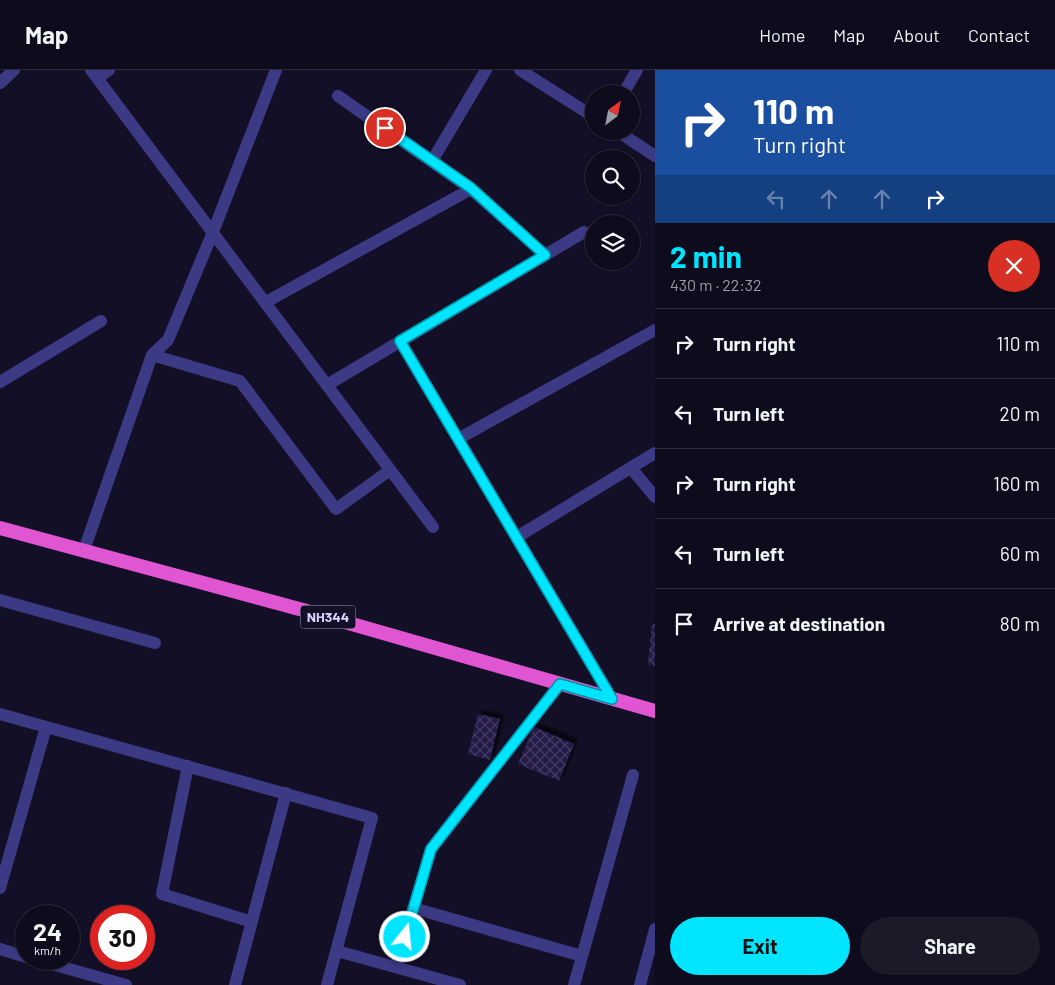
<!DOCTYPE html>
<html lang="en">
<head>
<meta charset="utf-8">
<style>
	body { margin:0; font-family:Barlow,sans-serif; background:#1c1929; color:#f1f3f6; height:100vh; display:flex; flex-direction:column; font-size:19px; white-space:nowrap }
	* { box-sizing:border-box; margin:0 }
	p { font-size:16px; color:#9b9ba3 }
	.icon { flex:none; width:28px; height:28px; fill:none; stroke:currentColor; stroke-width:2; stroke-linecap:round; stroke-linejoin:round }
	.map { position:relative; flex:1; overflow:hidden }
	.side { display:flex; flex-direction:column; background:#0e0b1c; width:400px }
	.side>* { flex:none }
	.banner { background:#1a4fa0; color:#fff; overflow:hidden }
	.needle { width:32px; rotate:32deg }
	.tools { position:absolute; left:585px; top:15px; display:grid; gap:10px }
	.tools a { display:grid; place-items:center; width:55px; height:55px; border-radius:50%; background:#0e0b1c; box-shadow:0 1px 4px #0004,0 0 0 1px #2e2b3b; font-size:25px }
	.speed { position:absolute; left:15px; top:835px; display:flex; gap:10px; font-size:25px; font-weight:700; text-align:center }
	.speed>* { display:grid; place-content:center; width:65px; height:65px; border-radius:50%; background:#0e0b1c; box-shadow:0 1px 4px #0004,0 0 0 1px #2e2b3b; line-height:1 }
	.speed small { font-size:12px; font-weight:400 }
	.speed .limit { border:8px solid #d22; background:#fff; color:#111 }
	.pin { position:absolute; display:grid; place-items:center; width:42px; height:42px; color:#fff; margin:-21px; border:2px solid #fff; border-radius:50%; box-shadow:0 1px 5px #0007 }
	.me { position:absolute; width:55px; margin:-28px; rotate:16deg; stroke-linejoin:round; filter:drop-shadow(0 0 4px #0008) }
	.turn { display:flex; align-items:center; gap:18px; height:105px; padding:0 15px; font-size:22px }
	.turn .icon { width:65px; height:65px; stroke-width:2.5 }
	.turn b { display:block; font-size:35px; line-height:42px }
	.lanes { display:flex; align-items:center; height:48px; padding:0 15px; background:#0003; justify-content:center; gap:25px; direction:ltr }
	.lanes .off { opacity:.35 }
	.round { display:grid; place-items:center; flex:none; width:52px; height:52px; border-radius:26px; background:#1c1929 }
	.summary { display:flex; align-items:center; justify-content:space-between; height:85px; padding:0 15px }
	h1 { font-size:30px; font-weight:700; line-height:38px; color:#00e5ff }
	.cta { display:flex; gap:10px; margin-top:auto; padding:10px 15px }
	.cta a { flex:1; height:58px; border-radius:30px; background:#00e5ff; color:#111; font-size:20px; font-weight:700; line-height:58px; text-align:center }
	.cta a+a { background:#1c1929; color:#f1f3f6 }
	ul { padding:0; list-style:none }
	li { display:flex; align-items:center; gap:15px; height:70px; padding:0 15px; border-top:1px solid #2e2b3b }
	li div { flex:1 }
	li b { display:block; font-size:19px }
	li em { font-style:normal }
	header { display:flex; align-items:center; gap:30px; box-sizing:border-box; height:70px; padding:0 25px; background:#0e0b1c; border-bottom:1px solid #2e2b3b }
	header strong { font-size:24px }
	nav { display:flex; gap:28px; margin-inline-start:auto; font-size:18px }
	main { display:flex; flex:1; min-height:0 }
	.map>svg:first-child { display:block }
	.building { fill:url(#building-cross-hatch); filter:url(#shadow) }
	.lines { fill:none; stroke-linecap:round; stroke-linejoin:round }
	.minor { stroke:#3d3a85; stroke-width:12 }
	.trunk { stroke:#e055d1; stroke-width:14 }
	.route-casing { stroke:#0095a6; stroke-width:12 }
	.route { stroke:#00e5ff; stroke-width:9 }
	.labels { text-anchor:middle; stroke-width:5; stroke-linejoin:round; paint-order:stroke }
	.shield { fill:#130f26; stroke:#9e99be; stroke-width:1 }
	.shield-label { font-size:14px; font-weight:bold; fill:#d9d4ff }
</style>
</head>
<body>
<header>
<strong>Map</strong>
<nav><a>Home</a><a>Map</a><a>About</a><a>Contact</a></nav>
</header>
<main>
<div class="map">
<svg width="655" height="915" viewBox="0 0 655 915">
	<defs>
		<pattern id="building-cross-hatch" width="8" height="8" patternUnits="userSpaceOnUse" patternTransform="scale(1.25)"><rect width="8" height="8" fill="#241b47"/><path d="M0 0l8 8M0 8l8-8" fill="none" stroke="#433b63"/></pattern>
		<filter id="shadow"><feDropShadow dx="4.5" dy="-4.5" stdDeviation="1" flood-color="#0009"/></filter>
	</defs>
	<rect width="100%" height="100%" fill="#130f26"/>
	<path class="building" d="M652,554h3v42l-7,-1z
		M478,644l22,5 -10,41 -22,-6z
		M534,657l40,17 -15,37 -41,-17z"/>
	<g class="lines">
		<path class="minor" d="M91,0l342,457
			M520,0l74,47
			M98,8l11,-8
			M0,13l14,-13
			M623,24l14,-24
			M338,26l133,93 74,66
			M617,61l38,25
			M432,91l54,-91
			M266,232l205,-113
			M400,271l212,358
			M152,285l88,26 96,128 54,-39
			M0,312l101,-61
			M327,315l257,-153
			M458,369l197,-109
			M631,398l24,29
			M517,467l138,-84
			M84,480l68,-195 16,-15 45,-108 63,-162
			M0,530l155,43
			M0,644l372,104 -45,167
			M188,696l-26,128 90,28
			M0,818l46,-161
			M413,838l169,48
			M0,879l26,8
			M337,881l123,34
			M34,889l92,26
			M396,897l35,-118 129,-165
			M235,915l51,-192
			M574,915l59,-210
			M640,915l15,-56"/>
		<path class="trunk" d="M0,458l303,82 352,101"/>
	</g>
	<g class="lines">
		<g class="route-casing">
			<path id="route" d="M385,58l86,60 74,67 -145,86 212,358 -52,-15 -129,165 -26,88"/>
		</g>
		<use href="#route" class="route"/>
	</g>
	<g class="labels">
		<rect class="shield" x="300.5" y="535.5" width="55" height="23" rx="4"/>
		<g class="shield-label">
			<text x="328" y="552">NH344</text>
		</g>
	</g>
</svg>
<div class="tools">
<a><svg class="needle" viewBox="-14 -14 28 28"><path d="M0-13l5 13h-10z" fill="#e53935"/><path d="M0 13l5-13h-10z" fill="#9b9ba3"/></svg></a>
<a><svg class="icon" aria-label="search" viewBox="0 0 24 24"><circle cx="10" cy="10" r="6"/><path d="M15 15l6 6"/></svg></a>
<a><svg class="icon" aria-label="layers" viewBox="0 0 24 24"><path d="M12 4l9 5-9 5-9-5zM3 14l9 5 9-5"/></svg></a>
</div>
<div class="speed"><div>24<small>km/h</small></div><div class="limit">30</div></div>
<div class="pin" style="left:385px;top:58px;background:#d93025"><svg class="icon" aria-label="arrive" viewBox="0 0 24 24"><path d="M6 21V4h12l-3 4 3 4H6"/></svg></div>
<svg class="me" style="left:405px;top:867px" viewBox="-20 -20 40 40"><circle r="17" fill="#00e5ff" stroke="#fff" stroke-width="3"/><path d="M0-11L8 9 0 5-8 9z" fill="#fff"/></svg>
</div>
<section class="side">
<div class="banner">
<div class="turn"><svg class="icon" aria-label="right" viewBox="0 0 24 24"><path d="M7 20v-9h11M14 6l5 5-5 5"/></svg><div><b>110 m</b>Turn right</div></div>
<div class="lanes"><svg class="icon off" aria-label="left" viewBox="0 0 24 24"><path d="M17 20v-9H6M10 6l-5 5 5 5"/></svg><svg class="icon off" aria-label="ahead" viewBox="0 0 24 24"><path d="M12 20V5M6 11l6-6 6 6"/></svg><svg class="icon off" aria-label="ahead" viewBox="0 0 24 24"><path d="M12 20V5M6 11l6-6 6 6"/></svg><svg class="icon" aria-label="right" viewBox="0 0 24 24"><path d="M7 20v-9h11M14 6l5 5-5 5"/></svg></div>
</div>
<div class="summary"><div><h1>2 min</h1><p>430 m · 22:32</p></div><a class="round" style="background:#d93025;color:#fff"><svg class="icon" aria-label="close" viewBox="0 0 24 24"><path d="M6 6l12 12M18 6L6 18"/></svg></a></div>
<ul>
<li><svg class="icon" aria-label="right" viewBox="0 0 24 24"><path d="M7 20v-9h11M14 6l5 5-5 5"/></svg><div><b>Turn right</b></div><em>110 m</em></li>
<li><svg class="icon" aria-label="left" viewBox="0 0 24 24"><path d="M17 20v-9H6M10 6l-5 5 5 5"/></svg><div><b>Turn left</b></div><em>20 m</em></li>
<li><svg class="icon" aria-label="right" viewBox="0 0 24 24"><path d="M7 20v-9h11M14 6l5 5-5 5"/></svg><div><b>Turn right</b></div><em>160 m</em></li>
<li><svg class="icon" aria-label="left" viewBox="0 0 24 24"><path d="M17 20v-9H6M10 6l-5 5 5 5"/></svg><div><b>Turn left</b></div><em>60 m</em></li>
<li><svg class="icon" aria-label="arrive" viewBox="0 0 24 24"><path d="M6 21V4h12l-3 4 3 4H6"/></svg><div><b>Arrive at destination</b></div><em>80 m</em></li>
</ul>
<div class="cta"><a>Exit</a><a>Share</a></div>
</section>
</main>
</body>
</html>
